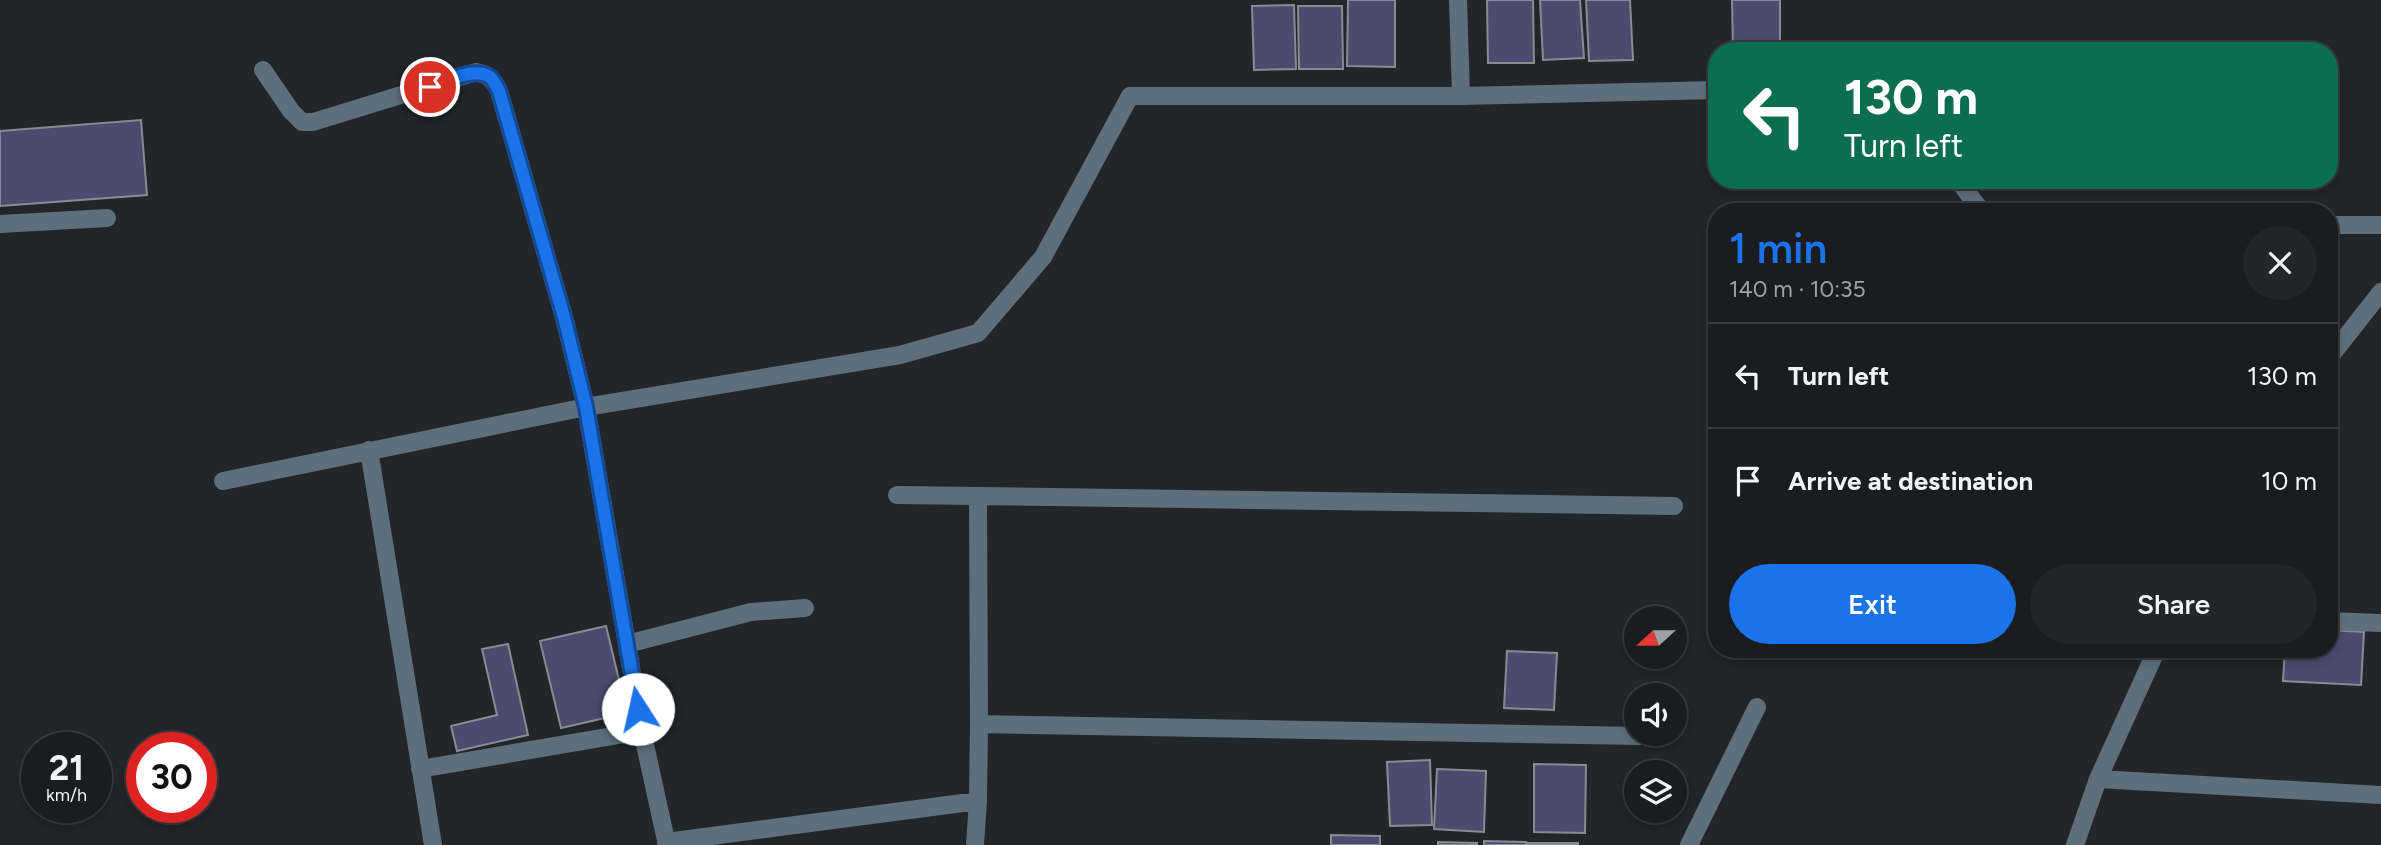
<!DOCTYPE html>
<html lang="en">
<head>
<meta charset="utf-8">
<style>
	body { margin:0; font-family:Figtree,sans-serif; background:#232528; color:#f1f3f6; height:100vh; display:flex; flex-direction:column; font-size:26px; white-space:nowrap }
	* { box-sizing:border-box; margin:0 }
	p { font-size:23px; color:#9fa1a4 }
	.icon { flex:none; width:38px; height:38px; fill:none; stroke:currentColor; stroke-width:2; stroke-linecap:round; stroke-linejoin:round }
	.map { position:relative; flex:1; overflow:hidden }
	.sheet { position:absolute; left:1708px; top:203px; width:630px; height:455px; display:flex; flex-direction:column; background:#1a1c1f; border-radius:28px; box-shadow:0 4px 10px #0003,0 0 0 2px #383a3d }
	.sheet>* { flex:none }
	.top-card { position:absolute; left:1708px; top:42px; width:630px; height:147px; border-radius:28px; box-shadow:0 4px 10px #0003,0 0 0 2px #383a3d; background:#0b6e4f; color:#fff; overflow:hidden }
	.needle { width:46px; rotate:249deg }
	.fabs { position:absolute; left:1624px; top:606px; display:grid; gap:14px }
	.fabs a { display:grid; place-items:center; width:63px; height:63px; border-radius:50%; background:#1a1c1f; box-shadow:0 4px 10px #0003,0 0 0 2px #383a3d; font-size:35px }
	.speed { position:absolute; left:21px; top:732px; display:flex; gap:14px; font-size:35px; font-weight:700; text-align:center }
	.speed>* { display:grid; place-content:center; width:91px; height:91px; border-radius:50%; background:#1a1c1f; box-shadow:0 4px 10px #0003,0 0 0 2px #383a3d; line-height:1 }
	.speed small { font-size:18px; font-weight:400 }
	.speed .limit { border:10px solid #d22; background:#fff; color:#111 }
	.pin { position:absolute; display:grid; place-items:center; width:60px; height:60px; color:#fff; margin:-30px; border:4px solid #fff; border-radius:50%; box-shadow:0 2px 7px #0007 }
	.me { position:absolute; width:77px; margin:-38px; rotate:350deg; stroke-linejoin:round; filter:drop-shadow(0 0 5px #0008) }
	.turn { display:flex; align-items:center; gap:24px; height:147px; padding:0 21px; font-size:32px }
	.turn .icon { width:91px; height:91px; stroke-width:2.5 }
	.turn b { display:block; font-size:49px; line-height:60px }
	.round { display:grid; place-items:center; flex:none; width:74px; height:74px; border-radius:37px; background:#232528 }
	.head { display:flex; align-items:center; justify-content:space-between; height:119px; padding:0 21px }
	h1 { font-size:42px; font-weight:600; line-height:52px; color:#1a73e8 }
	.cta { display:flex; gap:14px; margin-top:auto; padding:14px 21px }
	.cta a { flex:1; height:80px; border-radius:42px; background:#1a73e8; color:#fff; font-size:28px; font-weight:600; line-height:80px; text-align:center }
	.cta a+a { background:#232528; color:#f1f3f6 }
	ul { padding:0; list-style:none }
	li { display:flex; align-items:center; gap:21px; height:105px; padding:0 21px; border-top:2px solid #383a3d }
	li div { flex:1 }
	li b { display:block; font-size:26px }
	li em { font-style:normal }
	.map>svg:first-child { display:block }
	.building { fill:#4b4b70; stroke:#8a8b91; stroke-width:2 }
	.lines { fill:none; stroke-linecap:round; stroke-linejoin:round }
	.minor { stroke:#5e6f7b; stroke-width:18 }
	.route-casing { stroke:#114b97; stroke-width:18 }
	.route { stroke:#1a73e8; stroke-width:12 }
</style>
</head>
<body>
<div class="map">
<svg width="2381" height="845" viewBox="0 0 2381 845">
	<rect width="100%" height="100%" fill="#222529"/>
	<path class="building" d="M1348,0h47v67l-48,-1z
		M1487,0h46l1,63h-46z
		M1540,0h40l4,58 -41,2z
		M1586,0h44l3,60 -44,1z
		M1732,0h48v51h-47z
		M1294,5l2,64 -42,1 -2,-64z
		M1298,6h44l1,63h-44z
		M141,120l6,75 -147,11v-75z
		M606,626l21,87 -66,15 -21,-87z
		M2329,630l35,2 -3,53 -78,-4 2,-32h44z
		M508,644l20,91 -71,16 -6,-25 46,-11 -15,-66z
		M1507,651l50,2 -3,57 -50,-2z
		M1430,760l2,65 -42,1 -3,-64z
		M1534,764l52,1 -1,68 -51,-1z
		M1437,769l49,2 -2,61 -50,-3z
		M1331,835l49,1v9h-49z
		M1484,841l42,1v3h-42z
		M1438,842l39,1v2h-39z
		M1528,843h50v2h-50z"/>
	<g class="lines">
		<path class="minor" d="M1458,0l3,96
			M263,70l28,41 11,11h11l163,-50c13,3 17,7 23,19l65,226 22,90 56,324 25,114
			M1958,180l24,32
			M0,224l107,-6
			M2329,225h52
			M2329,358l52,-66
			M369,450l64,395
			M223,481l363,-74 314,-52 78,-22 65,-76 87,-161h331l256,-6
			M897,495l81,1
			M2329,621l52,2
			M627,644l124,-32 54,-4
			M979,724l-1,-228 696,10
			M420,769l222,-38
			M2098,779l283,16
			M666,842l312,-41 1,-77 661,12
			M975,845l3,-44
			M1689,845l68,-138
			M2075,845l23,-66 59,-130"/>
	</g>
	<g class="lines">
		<g class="route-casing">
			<path id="route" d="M430,87c15,-5 45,-21 60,-10 4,3 6,9 9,14l65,226 22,90 52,302"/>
		</g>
		<use href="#route" class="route"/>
	</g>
</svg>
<div class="fabs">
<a><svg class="needle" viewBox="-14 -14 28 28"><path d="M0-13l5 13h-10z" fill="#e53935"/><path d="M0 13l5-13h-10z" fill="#9fa1a4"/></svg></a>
<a><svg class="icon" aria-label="sound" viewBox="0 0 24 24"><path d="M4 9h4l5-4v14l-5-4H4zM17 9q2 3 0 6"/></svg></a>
<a><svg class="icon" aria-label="layers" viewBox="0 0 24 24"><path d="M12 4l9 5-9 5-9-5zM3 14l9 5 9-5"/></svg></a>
</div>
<div class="speed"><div>21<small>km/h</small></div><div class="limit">30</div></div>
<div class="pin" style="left:430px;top:87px;background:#d93025"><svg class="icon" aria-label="arrive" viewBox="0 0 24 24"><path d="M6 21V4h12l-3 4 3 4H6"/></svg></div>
<svg class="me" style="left:638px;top:709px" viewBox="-20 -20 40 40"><circle r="19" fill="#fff"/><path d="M0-13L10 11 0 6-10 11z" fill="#1a73e8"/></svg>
<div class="top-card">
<div class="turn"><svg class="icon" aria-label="left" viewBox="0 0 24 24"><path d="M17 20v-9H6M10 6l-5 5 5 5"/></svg><div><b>130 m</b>Turn left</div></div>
</div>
<section class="sheet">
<div class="head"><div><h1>1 min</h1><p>140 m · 10:35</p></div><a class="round"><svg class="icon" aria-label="close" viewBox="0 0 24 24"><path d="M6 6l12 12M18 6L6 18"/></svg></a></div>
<ul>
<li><svg class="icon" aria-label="left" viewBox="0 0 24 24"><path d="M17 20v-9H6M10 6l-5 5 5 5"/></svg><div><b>Turn left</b></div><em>130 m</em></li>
<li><svg class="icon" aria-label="arrive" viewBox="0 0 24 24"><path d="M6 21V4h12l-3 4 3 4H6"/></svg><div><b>Arrive at destination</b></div><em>10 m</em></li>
</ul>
<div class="cta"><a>Exit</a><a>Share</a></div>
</section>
</div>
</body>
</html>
